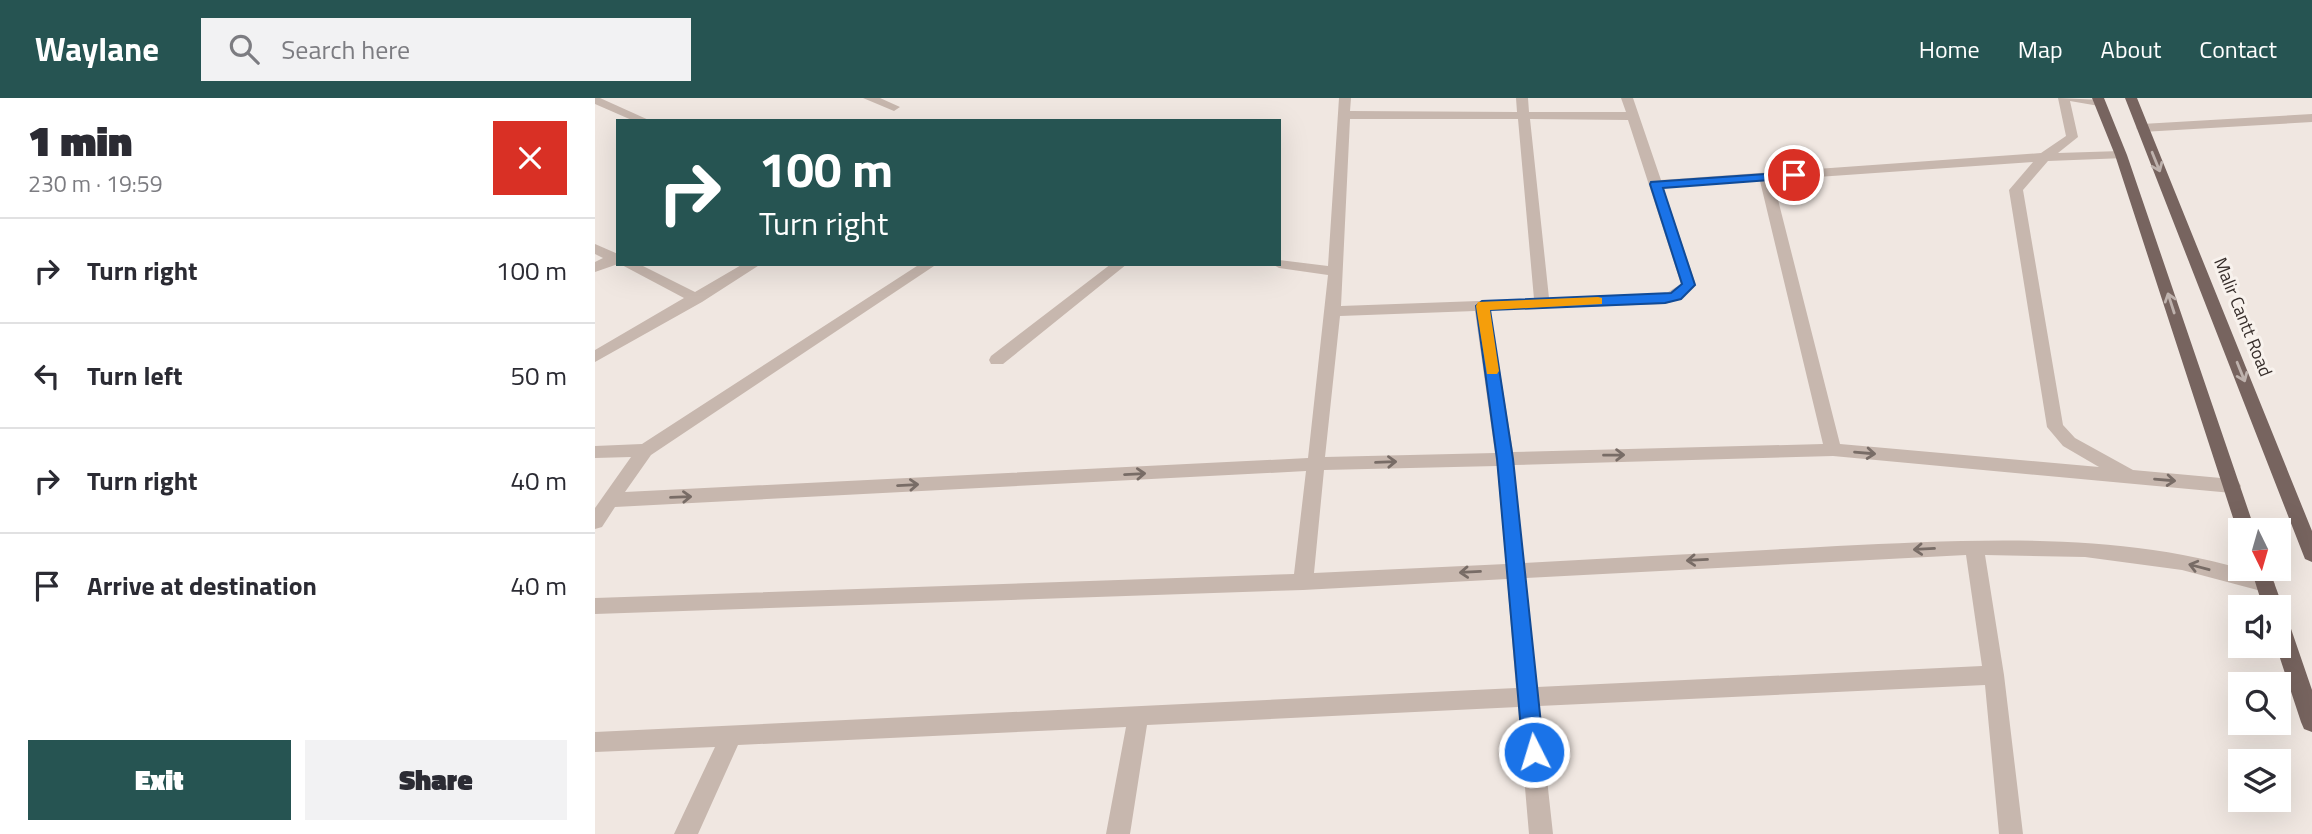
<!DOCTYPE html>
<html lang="en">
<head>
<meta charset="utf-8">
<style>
	body { margin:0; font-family:"Titillium Web",sans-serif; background:#f2f2f3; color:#2b2b33; height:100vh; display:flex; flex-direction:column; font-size:26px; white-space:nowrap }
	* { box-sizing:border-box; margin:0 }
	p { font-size:23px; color:#7c7c81 }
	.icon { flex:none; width:38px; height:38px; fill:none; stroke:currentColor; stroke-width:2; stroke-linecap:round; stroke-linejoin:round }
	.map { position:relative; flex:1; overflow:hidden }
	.details { display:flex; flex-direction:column; background:#fff; width:595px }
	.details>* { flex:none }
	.top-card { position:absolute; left:21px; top:21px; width:665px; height:147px; border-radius:0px; box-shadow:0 7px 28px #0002; background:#265452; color:#fff; overflow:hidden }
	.needle { width:46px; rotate:175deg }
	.tools { position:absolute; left:1633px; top:420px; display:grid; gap:14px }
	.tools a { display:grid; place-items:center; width:63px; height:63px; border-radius:0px; background:#fff; box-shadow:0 7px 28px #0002; font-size:35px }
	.pin { position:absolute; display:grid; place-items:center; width:60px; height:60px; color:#fff; margin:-30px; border:4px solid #fff; border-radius:50%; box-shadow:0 2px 7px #0007 }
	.me { position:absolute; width:77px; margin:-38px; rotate:355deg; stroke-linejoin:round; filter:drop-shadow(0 0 5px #0008) }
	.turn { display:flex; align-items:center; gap:24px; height:147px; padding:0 28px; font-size:32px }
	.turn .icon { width:91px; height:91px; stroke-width:2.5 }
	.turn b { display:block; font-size:49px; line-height:60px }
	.round { display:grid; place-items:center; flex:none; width:74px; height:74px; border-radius:0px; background:#f2f2f3 }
	.summary { display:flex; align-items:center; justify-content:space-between; height:119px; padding:0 28px }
	h1 { font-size:42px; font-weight:800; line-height:52px }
	.primary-button { display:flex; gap:14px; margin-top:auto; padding:14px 28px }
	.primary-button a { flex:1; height:80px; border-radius:0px; background:#265452; color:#fff; font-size:28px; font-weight:800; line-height:80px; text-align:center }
	.primary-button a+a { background:#f2f2f3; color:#2b2b33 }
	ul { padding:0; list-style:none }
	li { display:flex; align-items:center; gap:21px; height:105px; padding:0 28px; border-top:2px solid #e1e1e2 }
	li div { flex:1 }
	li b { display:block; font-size:26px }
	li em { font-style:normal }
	header { display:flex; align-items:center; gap:42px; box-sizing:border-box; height:98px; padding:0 35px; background:#265452; color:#fff }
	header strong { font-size:33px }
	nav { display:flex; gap:38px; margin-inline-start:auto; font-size:24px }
	.search { width:490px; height:63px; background:#f2f2f3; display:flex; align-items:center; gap:18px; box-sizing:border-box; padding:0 24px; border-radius:0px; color:#7c7c81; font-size:26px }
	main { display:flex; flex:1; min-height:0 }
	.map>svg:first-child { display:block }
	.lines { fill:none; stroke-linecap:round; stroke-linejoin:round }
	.minor { fill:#c7b7ae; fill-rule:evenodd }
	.major { fill:#77645f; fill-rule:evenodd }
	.oneway { stroke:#beb2ad }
	.oneway2 { stroke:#786c66 }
	.route { fill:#1a73e8; stroke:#114b97; stroke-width:2 }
	.slow { fill:#f59e0b }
	.labels { text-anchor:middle; stroke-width:6; stroke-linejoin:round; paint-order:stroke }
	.street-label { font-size:18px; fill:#372e2b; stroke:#f8f2ed }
</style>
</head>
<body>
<header>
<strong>Waylane</strong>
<div class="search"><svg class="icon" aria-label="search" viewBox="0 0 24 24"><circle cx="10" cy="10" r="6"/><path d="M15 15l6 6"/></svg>Search here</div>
<nav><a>Home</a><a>Map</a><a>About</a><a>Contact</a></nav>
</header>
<main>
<section class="details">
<div class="summary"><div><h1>1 min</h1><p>230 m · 19:59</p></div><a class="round" style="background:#d93025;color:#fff"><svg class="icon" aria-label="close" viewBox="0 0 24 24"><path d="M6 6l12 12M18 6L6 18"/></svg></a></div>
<ul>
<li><svg class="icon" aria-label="right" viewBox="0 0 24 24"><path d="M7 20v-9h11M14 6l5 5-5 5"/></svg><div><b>Turn right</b></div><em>100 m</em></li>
<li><svg class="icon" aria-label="left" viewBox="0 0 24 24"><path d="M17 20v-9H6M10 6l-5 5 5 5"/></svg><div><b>Turn left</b></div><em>50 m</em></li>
<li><svg class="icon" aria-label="right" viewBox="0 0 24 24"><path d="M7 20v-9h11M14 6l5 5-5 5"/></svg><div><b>Turn right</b></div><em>40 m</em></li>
<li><svg class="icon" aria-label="arrive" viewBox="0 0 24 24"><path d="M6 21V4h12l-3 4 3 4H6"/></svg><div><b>Arrive at destination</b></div><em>40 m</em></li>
</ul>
<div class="primary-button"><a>Exit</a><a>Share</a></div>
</section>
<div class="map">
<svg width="1717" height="736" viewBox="0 0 1717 736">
	<rect width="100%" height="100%" fill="#f0e7e1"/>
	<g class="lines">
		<path class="minor" d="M0,0h5l51,23h-17l-39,-17z
			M268,0h17l20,9 -6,4z
			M744,0h12l-1,13 167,1 -1,-14h12l1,14h97l-5,-14h12l28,82 380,-27 25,-17 -8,-38 45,2 2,2 -6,4 -29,-5 8,36 -20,16 63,-2 4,1v6l-77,3 -25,29 40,235 12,13 58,32 99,9 6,2 3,5 -3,5 -6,2 -399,-37 -319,9 10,98c104,-6 208,-11 313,-17 145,-7 294,-16 435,32l3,6 -3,6 -7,2 -83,-22 -97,-13 -100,-2 19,120 19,159h-24l-14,-149 -446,21 14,128h-24l-11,-127 -371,18 -17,109h-24l20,-107 -388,18 -40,89h-24l41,-87 -120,5v-20l921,-44 -9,-109 -204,11 -708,24v-16l699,-24 12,-103 -691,36 -13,20 -7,2v-21l36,-51 -36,1v-12l47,-2 278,-180h17l-286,191 -26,37 683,-34 20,-183 -49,-7 -7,-4h7v-4l49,6zM755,21h168l16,180 -193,7zM935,21l98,1 53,164 -16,10 -116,4zM1438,64l-24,28 38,237 16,19 36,21 -259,-23 -67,-264zM1165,83l63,263 -310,8 -23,-142 175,-6 16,-5 15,-14 -33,-98zM880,213l20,142 -170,4 15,-141zM902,368l9,98 -192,9 10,-103zM1371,457l16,111 -445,21 -11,-109z
			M1717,16v8l-170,10 -6,-4 6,-4z
			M0,146l23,10v10l-23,8v-10l8,-4 -8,-4z
			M25,166h19l56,28 48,-28h18l-59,38 -107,60v-12l89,-52z
			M516,166h16l-124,100h-12l-2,-4 2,-4z"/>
		<path class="major" d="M1497,0h12l23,57 128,375h-15v5l-3,-5 -122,-375z
			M1530,0h12l175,433v31l-7,-3 -2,-5z
			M1656,471h18l14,38 -3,6 -1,-6h-16z
			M1684,516l7,3 3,6 23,67v42l-8,-3 -3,-7 -25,-76z"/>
	</g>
	<defs><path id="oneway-shaft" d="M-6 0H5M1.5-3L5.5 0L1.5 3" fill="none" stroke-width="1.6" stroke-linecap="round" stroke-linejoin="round" transform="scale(1.75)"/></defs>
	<g class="oneway">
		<use href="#oneway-shaft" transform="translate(1561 64) rotate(68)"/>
		<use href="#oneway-shaft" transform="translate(1576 205) rotate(-108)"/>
		<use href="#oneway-shaft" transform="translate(1646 274) rotate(68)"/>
	</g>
	<g class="oneway2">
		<use href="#oneway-shaft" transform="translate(1270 355) rotate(5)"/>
		<use href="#oneway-shaft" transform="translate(1019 357) rotate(-1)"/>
		<use href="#oneway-shaft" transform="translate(791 364) rotate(-2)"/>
		<use href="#oneway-shaft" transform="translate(540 376) rotate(-3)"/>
		<use href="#oneway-shaft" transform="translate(1570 382) rotate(5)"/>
		<use href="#oneway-shaft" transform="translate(313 387) rotate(-3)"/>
		<use href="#oneway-shaft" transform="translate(86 399) rotate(-2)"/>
		<use href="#oneway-shaft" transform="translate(1329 451) rotate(177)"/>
		<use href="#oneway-shaft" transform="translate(1102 462) rotate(177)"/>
		<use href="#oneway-shaft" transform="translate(1604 469) rotate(-165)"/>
		<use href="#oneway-shaft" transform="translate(875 474) rotate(177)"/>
	</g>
	<path class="route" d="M1199,74l6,3 -2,3 -135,10 32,97 -14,14 -16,4 -175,7 23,149 31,293 -3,7 -7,2 -8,-2 -3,-7 -26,-293 -21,-153 6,-5 189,-8 11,-9 -32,-100 1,-2z"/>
	<path class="slow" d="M1003,199l4,1v6l-112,6 9,61 -2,3h-10l-11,-68 2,-4z"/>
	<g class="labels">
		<g class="street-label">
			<text transform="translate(1648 219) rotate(68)" y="6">Malir Cantt Road</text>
		</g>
	</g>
</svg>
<div class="tools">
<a><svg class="needle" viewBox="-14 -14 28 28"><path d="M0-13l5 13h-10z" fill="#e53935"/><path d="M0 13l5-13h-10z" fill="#7c7c81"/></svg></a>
<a><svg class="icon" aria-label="sound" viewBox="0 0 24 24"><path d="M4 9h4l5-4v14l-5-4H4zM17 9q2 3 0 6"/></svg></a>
<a><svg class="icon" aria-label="search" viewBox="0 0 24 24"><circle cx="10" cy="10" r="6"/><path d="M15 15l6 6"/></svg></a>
<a><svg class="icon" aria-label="layers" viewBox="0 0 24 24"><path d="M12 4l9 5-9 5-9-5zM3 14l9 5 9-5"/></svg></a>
</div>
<div class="pin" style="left:1199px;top:77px;background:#d93025"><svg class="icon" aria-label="arrive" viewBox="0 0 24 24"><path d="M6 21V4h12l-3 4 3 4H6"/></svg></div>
<svg class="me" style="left:939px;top:654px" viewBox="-20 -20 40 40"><circle r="17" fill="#1a73e8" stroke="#fff" stroke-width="3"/><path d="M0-11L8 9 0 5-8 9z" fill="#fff"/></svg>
<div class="top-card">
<div class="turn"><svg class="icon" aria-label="right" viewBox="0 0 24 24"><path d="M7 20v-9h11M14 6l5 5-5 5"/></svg><div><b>100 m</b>Turn right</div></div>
</div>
</div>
</main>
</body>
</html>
